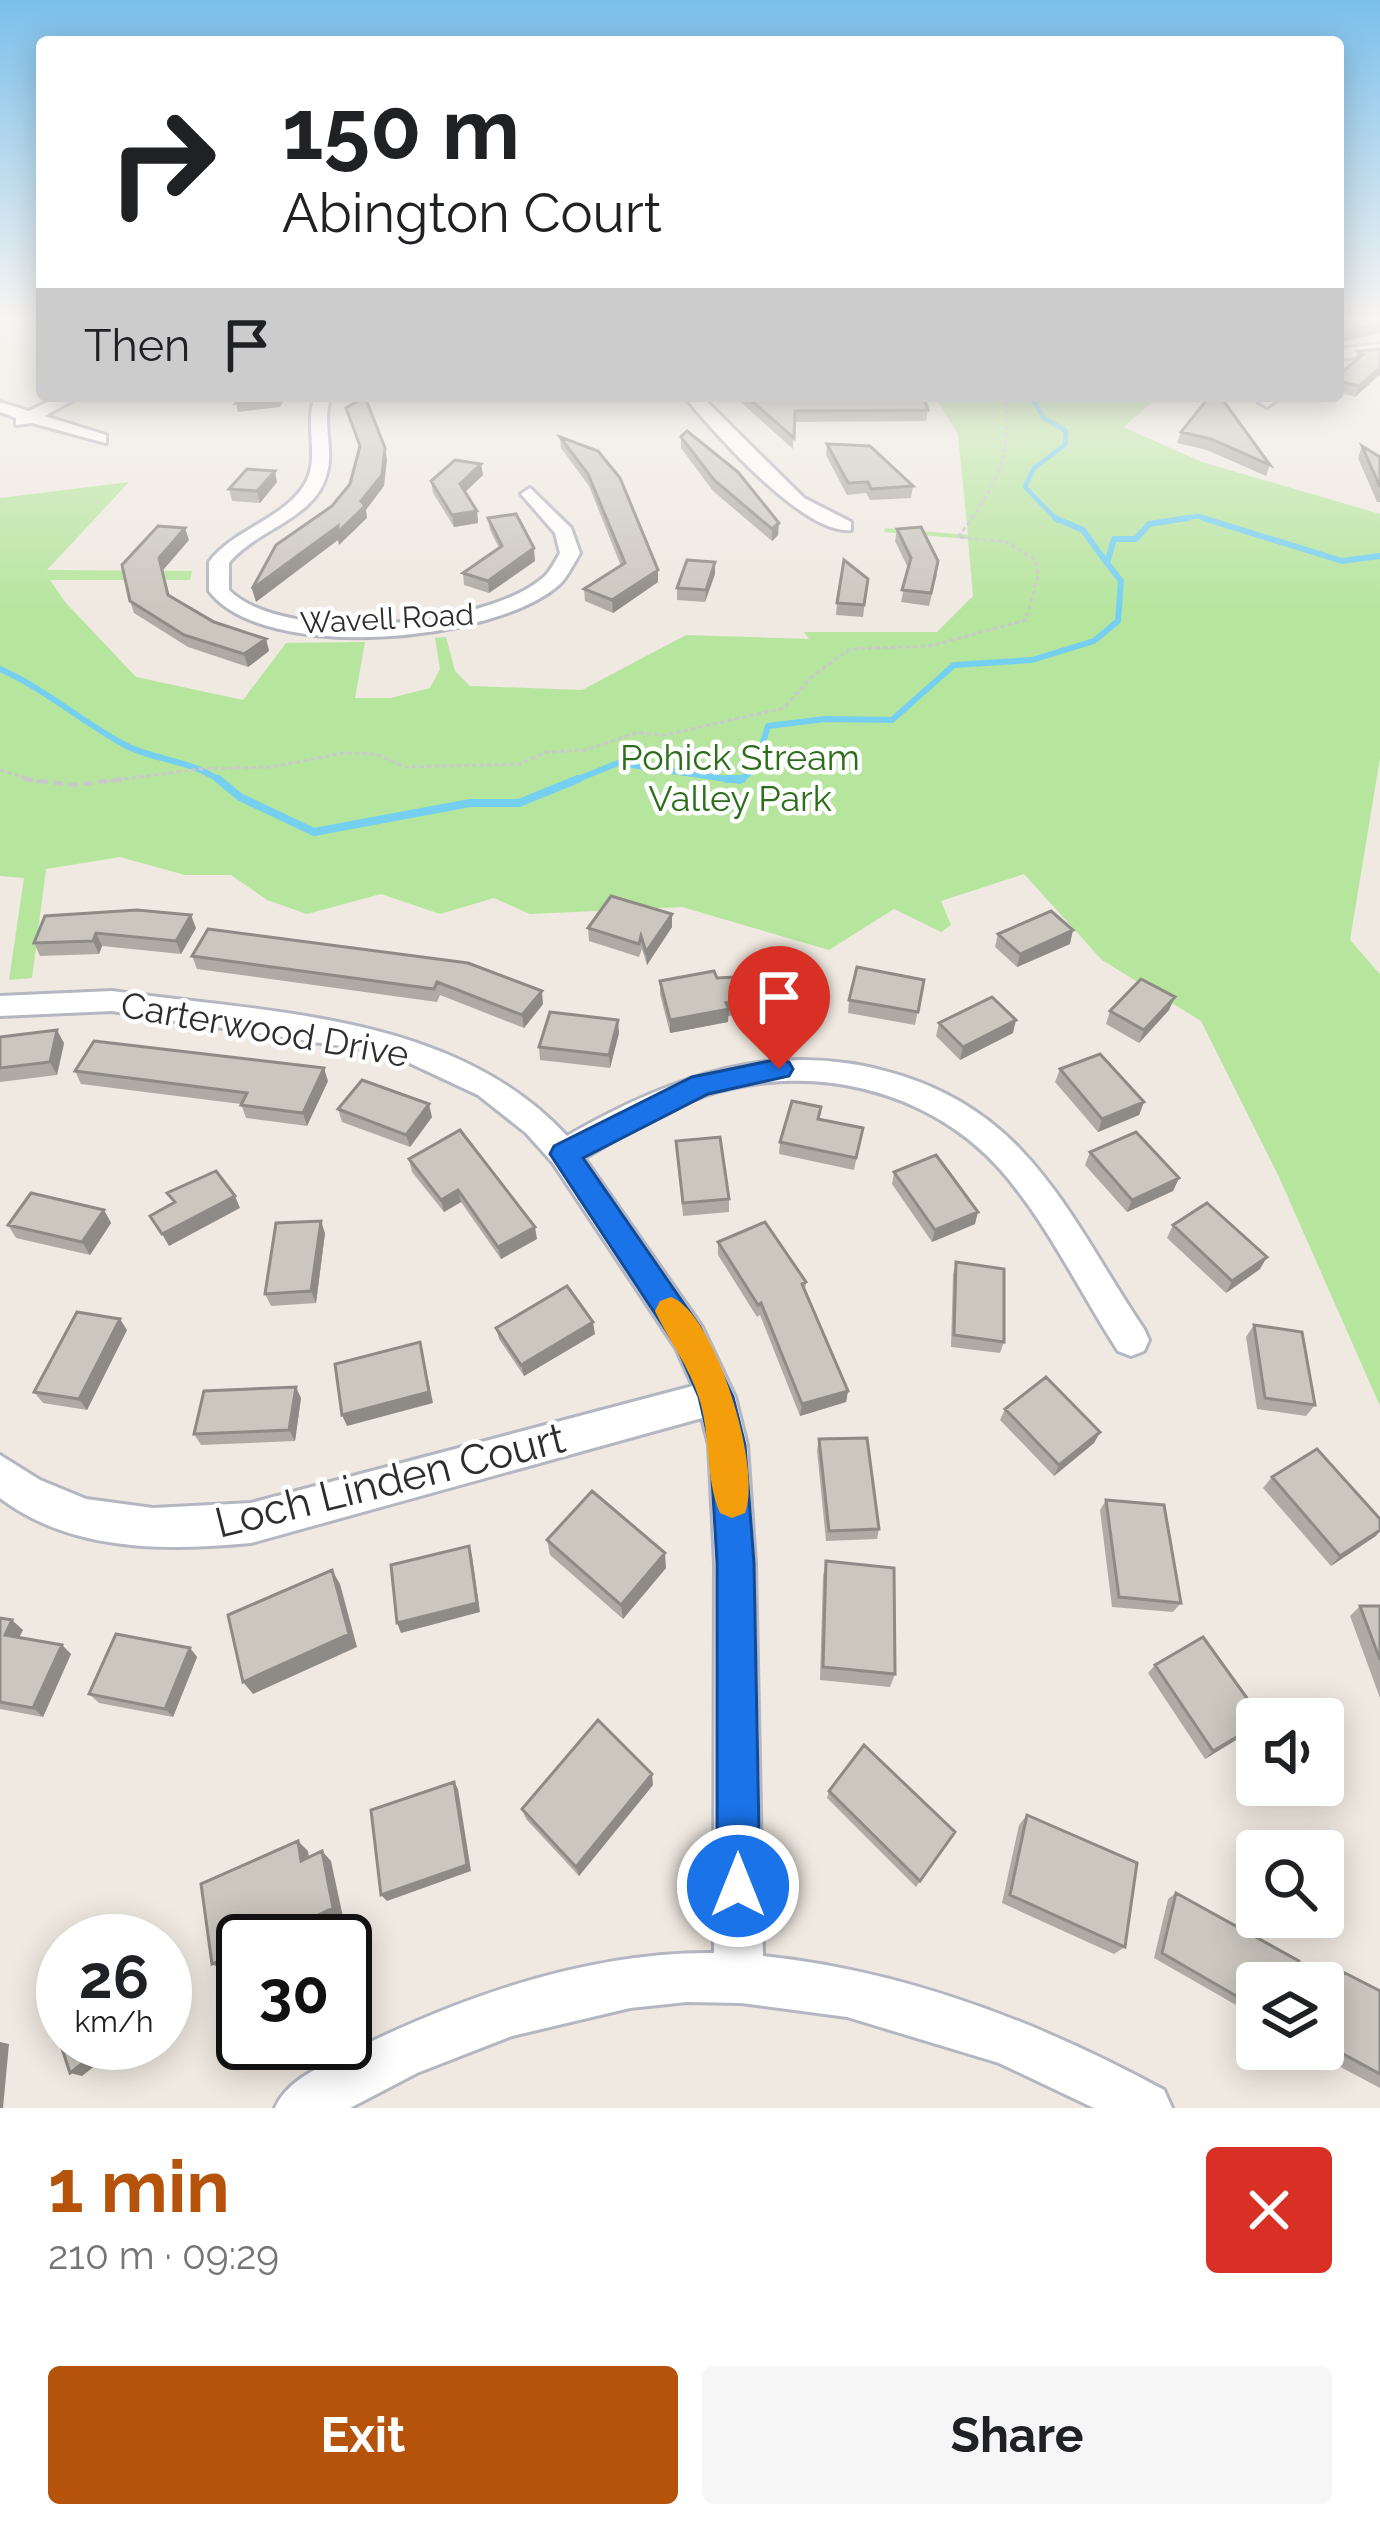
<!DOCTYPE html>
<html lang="en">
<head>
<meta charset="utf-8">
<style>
	body { margin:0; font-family:Raleway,sans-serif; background:#f6f6f6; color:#202124; height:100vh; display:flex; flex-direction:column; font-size:45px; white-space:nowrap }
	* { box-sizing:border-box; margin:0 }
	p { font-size:39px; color:#757577 }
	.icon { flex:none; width:66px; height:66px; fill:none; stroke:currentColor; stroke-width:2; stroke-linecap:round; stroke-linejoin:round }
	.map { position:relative; height:2108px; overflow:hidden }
	.side { display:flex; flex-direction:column; background:#fff; flex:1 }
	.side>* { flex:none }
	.top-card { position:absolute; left:36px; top:36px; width:1308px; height:366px; border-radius:12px; box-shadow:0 6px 30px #0003; background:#fff; color:#202124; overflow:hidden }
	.fabs { position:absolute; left:1236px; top:1698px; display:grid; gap:24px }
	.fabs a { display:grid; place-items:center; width:108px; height:108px; border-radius:12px; background:#fff; box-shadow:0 6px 30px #0003; font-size:60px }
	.speed { position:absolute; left:36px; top:1914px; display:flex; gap:24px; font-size:60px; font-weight:700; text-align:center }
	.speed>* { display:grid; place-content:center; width:156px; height:156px; border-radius:50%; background:#fff; box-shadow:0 6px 30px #0003; line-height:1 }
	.speed small { font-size:30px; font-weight:400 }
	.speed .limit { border:6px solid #111; border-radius:18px; background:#fff; color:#111 }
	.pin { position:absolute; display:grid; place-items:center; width:102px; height:102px; color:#fff; margin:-123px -51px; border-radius:50% 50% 50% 0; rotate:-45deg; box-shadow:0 0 12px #0007 }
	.pin .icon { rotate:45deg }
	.me { position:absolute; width:132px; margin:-66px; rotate:0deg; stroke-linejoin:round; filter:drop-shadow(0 0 9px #0008) }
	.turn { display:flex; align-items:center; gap:42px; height:252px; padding:0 48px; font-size:54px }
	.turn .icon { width:156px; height:156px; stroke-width:2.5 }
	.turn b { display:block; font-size:84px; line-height:102px }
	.then { display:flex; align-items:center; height:114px; padding:0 48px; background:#0003; gap:24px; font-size:45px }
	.round { display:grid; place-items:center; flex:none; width:126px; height:126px; border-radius:12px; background:#f6f6f6 }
	.overview { display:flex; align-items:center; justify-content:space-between; height:204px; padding:0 48px }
	h1 { font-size:72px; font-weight:700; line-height:90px; color:#b45309 }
	.action { display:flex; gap:24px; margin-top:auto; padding:24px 48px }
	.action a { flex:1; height:138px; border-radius:12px; background:#b45309; color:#fff; font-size:48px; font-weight:700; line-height:138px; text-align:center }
	.action a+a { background:#f6f6f6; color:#202124 }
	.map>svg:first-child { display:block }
	.green { fill:#b6e59e }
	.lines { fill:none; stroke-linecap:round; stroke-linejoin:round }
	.stream-far2 { stroke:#75cff0; stroke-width:4.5 }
	.stream-far1 { stroke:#75cff0; stroke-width:6 }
	.stream { stroke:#75cff0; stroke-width:8 }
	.street-casing { stroke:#b4b7c1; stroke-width:6 }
	.path-far1 { stroke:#c9c9c9; stroke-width:3; stroke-dasharray:4.5 3; stroke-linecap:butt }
	.path { stroke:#c9c9c9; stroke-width:4.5; stroke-dasharray:9 6; stroke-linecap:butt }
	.street { fill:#fff; fill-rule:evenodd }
	.wall { fill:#afaba4 }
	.shaded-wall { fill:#8e8b86 }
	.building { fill:#cbc7bf; stroke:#8e8b86; stroke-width:3 }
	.route { fill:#1a73e8; stroke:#114b97; stroke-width:3 }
	.slow { fill:#f59e0b }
	.labels { text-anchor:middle; stroke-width:9; stroke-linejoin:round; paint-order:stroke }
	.far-street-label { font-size:30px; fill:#2e2e2e; stroke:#fff }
	.park-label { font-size:36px; fill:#2c6e1b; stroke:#fff }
	.street-label { font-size:36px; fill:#2e2e2e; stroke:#fff }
	.near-street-label { font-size:42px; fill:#2e2e2e; stroke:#fff }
</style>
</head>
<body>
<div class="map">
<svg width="1380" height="2108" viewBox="0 0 1380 2108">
	<rect width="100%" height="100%" fill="#efe9e1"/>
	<path class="green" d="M934,396h166l6,7 9,-7h45l-37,31 79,35 178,52v244l-30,182 30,34v432l-101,-229 -78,-156 -99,-61 -78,-86 -83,27 10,24 -10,7 -47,-23 -65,41 -147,-43 -152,7 -36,-16 -54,16 -59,-20 -74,20 -40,-14 -36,-25h-46l-65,-18 -74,12 -14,109 -23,2 15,-102 -24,-2v-378l129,-16 -82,88 145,1 -2,9h-140l15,22 71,75 107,23 43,-57 79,-1 -10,56h36l39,-10 10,-19 -5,-31 11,-1 9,34 15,15 112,4 104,-55 123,4 -5,-7h133l36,-36 -5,-57 -84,-7 1,-4 83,7 -10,-101z"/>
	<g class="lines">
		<path class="stream-far2" d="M1031,396l13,22 22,13 -1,14 -31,23 -9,19 33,34
			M1169,521l29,-5 15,5"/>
		<path class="stream-far1" d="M1055,518l28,12 23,32
			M1203,518l139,43 38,-5
			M0,669c45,20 81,52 123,75 31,17 71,16 98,38
			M571,782l47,-19 122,18 15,-13 13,-42 57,-7 67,1 62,-55 78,-5 62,-19 24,-20 3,-40 -14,-18 7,-24h22l13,-15 39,-6"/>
		<path class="stream" d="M218,779l22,18 74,35 156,-29h49l59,-24
			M727,779h15"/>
		<g class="street-casing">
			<path id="street" d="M1380,344v10l-42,5v-10z
				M59,396h21l-35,20 61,19v8l-74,-20 -16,2v-7l-16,-6v-10l29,9z
				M315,396h16c-10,26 3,51 -4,77 -11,46 -71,56 -98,90v27c56,56 260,38 316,-14 6,-6 11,-16 15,-23l-5,-20 -34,-39 9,-6 41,40 9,25c-6,10 -12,23 -20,31 -63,58 -296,80 -351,7v-29c25,-34 77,-43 97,-80 14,-26 -2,-58 9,-86z
				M684,396h17l103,102 47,24v8c-48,5 -137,-98 -167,-134z
				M1264,396h18l-15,11 -8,-5z
				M112,991c155,22 342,22 455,145 105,-60 209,-98 329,-62 47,14 90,39 124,75 50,52 83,120 124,180l5,11 -5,11 -13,5 -13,-5c-39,-60 -71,-129 -119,-183 -74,-81 -191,-106 -293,-73 -43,15 -83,40 -122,63l118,169 33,70 12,48 8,118 8,393c143,15 276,66 401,134l8,18h-78l-95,-45 -152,-46 -106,-14 -54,-1 -57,6 -118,28 -95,37 -67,35h-75c13,-30 50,-43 79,-58 111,-55 235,-98 360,-97l1,-390 -6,-118 -7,-27 -451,125c-85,8 -180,9 -251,-45v-43l40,25 46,19 67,9 98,-5 442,-117 -17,-38 -123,-185 -27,-30 -48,-38 -77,-36 -41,-10 -248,-38 -112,5v-20z"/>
		</g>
		<path class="path-far1" d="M958,537c35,-45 56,-82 47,-141
			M0,770l39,12
			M102,782l97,-13 72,-2 73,-14 32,1 29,13 114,-3 28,-12 38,-2 51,-17 29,2 119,-27 26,-30 40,-29 80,-3 96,-26 12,-44 -2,-16 -30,-18 -48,-5"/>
		<path class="path" d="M24,779l49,6 51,-6"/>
		<use href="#street" class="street"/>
	</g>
	<path class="wall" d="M1338,316h42v17l-39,9 -3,-2z
		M1380,349v26l-25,22 -17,-5v-16l16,-14 4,-11z
		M734,396h189l5,14 -2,11 -132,1 -1,27z
		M1210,396l60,69 -4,11 -59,-26 -30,-7 4,-11z
		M560,437l98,133v12l-45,31 -28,-12 -1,-12 37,-23 -32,-80 -28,-38z
		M681,437l97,98 -6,6 -59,-50 -32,-43z
		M827,444l86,42 -2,12 -41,2 -4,-7 -19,2 -21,-40z
		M1362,446l18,11v45h-3l-19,-44z
		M481,464l2,11 -18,17 12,19 1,12 -24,4 -21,-34 -2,-12z
		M277,482l-17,21 -28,-2 -3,-12z
		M488,518l47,43 -46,32 -25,-8 -1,-12 36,-25 -9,-18z
		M897,529l40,45 -8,32 -28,-4 7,-34 -13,-27z
		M189,540l-26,30 6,25 45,27 52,17 3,12 -21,16 -60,-20 -54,-34 -4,-12z
		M715,562v12l-10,28 -28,-2v-12z
		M868,579l-5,38 -27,-2 1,-12z
		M137,910l59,18 -15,26 -79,-8 -3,8 -59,2 -6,-13z
		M672,927l-25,38 -5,-16 -3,8 -50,-16 -1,-13z
		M208,929l335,75 -19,24 -84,-33 -3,7 -240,-33 -5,-13z
		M998,934l72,10 -53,23 -22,-20z
		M717,978l103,20 -1,13 -91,5v6l-58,11 -10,-39v-13z
		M924,980l-9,45 -67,-12 1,-13z
		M1169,1010l-30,33 -33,-19 4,-13z
		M939,1023l74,10 -53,27 -24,-24z
		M619,1033l-9,35 -70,-8 -1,-13z
		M0,1037l64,6 -7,32 -57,7z
		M1060,1069l84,33 -5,13 -41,17 -43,-50z
		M75,1071l253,10 -21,45 -61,-8 -5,-14 -160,-20z
		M338,1109l94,8 -22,30 -68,-25z
		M820,1119l43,9 -9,42 -75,-16 1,-12z
		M676,1141l53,58v13l-46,4z
		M1090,1152l89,26 -6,13 -46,21 -42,-47z
		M409,1159l128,80 -36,20 -40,-57 -17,10 -32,-40z
		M894,1172l81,52 -43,18 -40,-58z
		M104,1210l7,13 -21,32 -74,-17 -8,-13z
		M1173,1225l87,44 -34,24 -59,-55z
		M325,1233l-9,70 -45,3 -6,-12z
		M718,1242l88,40 -1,8 43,101 -2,11 -46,14 -40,-101 -3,2 -39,-62z
		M956,1262l48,80 -4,11 -49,-6 2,-73z
		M1254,1325l61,80 -9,11 -49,-7 -11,-72z
		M496,1328l99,6 -71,42 -25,-37z
		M127,1330l-40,80 -44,-7 -9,-11z
		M301,1398l-6,43 -94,4 -7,-11z
		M1005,1409l95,23 -6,11 -40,33 -54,-56z
		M819,1439l60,90 -2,10 -51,2 -9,-91z
		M1272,1477l108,42v13l-49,34 -68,-78z
		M1106,1500l75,103 -8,9 -61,-5 -12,-97z
		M547,1540l119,28 -43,51 -73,-64z
		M826,1561l69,113 -5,13 -70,-7 3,-104z
		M1360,1606h20v92l-30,-82z
		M0,1618l23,12 -4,8 43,7 9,9 -28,63 -43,-8z
		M190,1648l7,9 -24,60 -74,-14 -10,-9z
		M1155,1665l99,64 -49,30 -57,-86z
		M653,1785l-74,91 -53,-57 -4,-10z
		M829,1791l126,41 -39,55 -89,-89z
		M1027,1815l98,132 -11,7 -112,-51 17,-78z
		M1176,1893l81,90v34l-103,-59 14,-59z
		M1343,1972l37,19v97l-64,-34 1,-5h6v-52l2,-18z"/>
	<path class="shaded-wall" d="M1380,324v9l-39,9 3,-11z
		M1380,368v6l-25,23 4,-11z
		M279,396h8l-7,11 -42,5 -2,-9z
		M385,448l2,12 -3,26 -18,24 1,8 -28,27 -1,-5 -82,62 -4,-13 109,-88z
		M481,464l2,11 -22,21 -1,-12z
		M275,471l2,11 -17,21 -3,-12z
		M477,511l1,12 -24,4 -2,-12z
		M779,523l-1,12 -6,6v-12z
		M185,528l4,12 -26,30 -4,-12z
		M534,548l1,13 -46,32 -1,-12z
		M715,562v12l-10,28 1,-12z
		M658,570v12l-45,31 -1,-13z
		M266,639l3,12 -21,16 -4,-13z
		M672,914v13l-25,38 -1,-13z
		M191,915l5,13 -15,26 -5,-13z
		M1073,930l-3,14 -53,23 3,-13z
		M96,933l6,13 -3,8 -6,-13z
		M542,991l1,13 -19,24 -2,-13z
		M1175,997l-6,13 -30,33 5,-13z
		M729,1009l-1,13 -58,11v-13z
		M618,1020l1,13 -9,35 -1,-13z
		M1016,1020l-3,13 -53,27 3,-13z
		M57,1030l7,13 -7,32 -7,-13z
		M324,1068l4,13 -21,45 -4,-13z
		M1144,1102l-5,13 -41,17 4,-13z
		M429,1104l3,13 -22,30 -4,-12z
		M1179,1178l-6,13 -46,21 5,-12z
		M458,1190l3,12 -17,10 -3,-12z
		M235,1196l5,12 -71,38 -7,-12z
		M104,1210l7,13 -21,32 -8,-13z
		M978,1212l-3,12 -43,18 3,-12z
		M321,1221l4,12 -9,70 -5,-12z
		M535,1227l2,12 -36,20 -3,-12z
		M1267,1257l-7,12 -34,24 6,-12z
		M120,1319l7,11 -40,80 -8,-11z
		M593,1322l2,12 -71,42 -3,-11z
		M420,1342l13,61 -86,23 -5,-11z
		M296,1387l5,11 -6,43 -6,-11z
		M848,1391l-2,11 -46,14 2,-12z
		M1100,1432l-6,11 -40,33 5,-11z
		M1380,1530l-4,6 -45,30 9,-10z
		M469,1546l3,10 8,56 -79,21 -4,-10z
		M665,1553l1,15 -43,51 -2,-14z
		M332,1570l8,14 17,63 -104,47 -10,-12z
		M12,1620l11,10 -8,15 -10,-10z
		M62,1645l9,9 -28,63 -10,-9z
		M190,1648l7,9 -24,60 -8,-8z
		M1257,1725l-3,4 -49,30 8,-8z
		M652,1774l1,11 -74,91 -3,-9z
		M454,1782l4,7 13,82 -84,30 -6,-6z
		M298,1841l10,10 3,19 -10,-9z
		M322,1851l9,10 12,56 -53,24h-28z
		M144,1928l10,5 3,8h-8z
		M243,1950v13l-18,8 -13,-7z
		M165,1963l14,38 -14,11z
		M0,2042l9,2 -6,64h-3z
		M109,2043h15l-42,33 -12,-3z"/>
	<path class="building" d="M1338,316h42v8l-36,7 -6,-3z
		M1380,349v19l-21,18 -21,-5v-5l25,-22 -5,-3z
		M242,396h37l-43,7z
		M746,396h177l5,14 -133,1 -1,27z
		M1210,396h10l50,69 -59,-26 -30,-7z
		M365,397l20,51 -3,27 -21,26 4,5 -28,27 1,-7 -86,63 24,-44 56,-39 18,-22 10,-38 -14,-38z
		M687,431l51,41 41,51 -7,6 -58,-49 -33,-43z
		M560,437l38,14 22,27 38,92 -46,30 -28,-11 41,-26 -37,-89z
		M827,444l43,2 43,40 -42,3 -3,-7 -20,1z
		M1362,446l18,11v30z
		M455,460l26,4 -21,20 17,27 -25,4 -21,-34z
		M247,469l28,2 -18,20 -28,-2z
		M516,514l18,34 -46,33 -25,-8 39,-27 -14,-28z
		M158,526l27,2 -26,30 9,37 46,27 52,17 -22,15 -60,-19 -54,-34 -8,-36z
		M921,527l17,34 -7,32 -29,-3 9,-32 -14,-29z
		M687,560l28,2 -9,28 -29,-2z
		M844,560l24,19 -4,26 -27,-2z
		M611,896l61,18 -26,38 -5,-16 -2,8 -51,-16z
		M137,910l54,5 -15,26 -80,-8 -3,8 -59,2 11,-27z
		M1051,911l22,19 -53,24 -22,-20z
		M208,929l260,34 74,28 -20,24 -85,-33 -3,7 -242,-33z
		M857,967l67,13 -6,32 -69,-12z
		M714,971l3,7 98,-5 5,25 -94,5 3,6 -59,11 -10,-39z
		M1141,979l34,18 -31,33 -34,-19z
		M992,997l24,23 -53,27 -24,-24z
		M550,1012l68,8 -9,35 -70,-8z
		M57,1030l-7,32 -50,6v-31z
		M94,1041l230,27 -21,45 -62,-8 6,-12 -172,-22z
		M1100,1054l44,48 -42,17 -42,-50z
		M362,1080l67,24 -23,31 -68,-26z
		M792,1101l29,6 -3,12 45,9 -7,30 -76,-16z
		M460,1130l75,97 -37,20 -40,-57 -17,10 -32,-41z
		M1136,1132l43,46 -47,22 -42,-48z
		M720,1137l9,62 -46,4 -7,-62z
		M936,1155l42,57 -43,18 -41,-58z
		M216,1171l19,25 -73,38 -12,-18 25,-14 -8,-9z
		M31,1193l73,17 -22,32 -74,-17z
		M1207,1203l60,54 -35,24 -59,-56z
		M321,1221l-10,70 -46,3 11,-71z
		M765,1222l41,60 -4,2 46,107 -46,13 -41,-101 -3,2 -40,-63z
		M956,1262l48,7v73l-50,-7z
		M567,1286l26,36 -72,43 -25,-37z
		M77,1312l43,7 -41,80 -45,-7z
		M1254,1325l48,7 13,73 -50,-7z
		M420,1342l9,50 -87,23 -7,-51z
		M1046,1377l54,55 -41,33 -54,-56z
		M296,1387l-7,43 -95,4 10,-43z
		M867,1438l12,91 -50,2 -10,-92z
		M1317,1449l63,70v11l-40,26 -68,-79z
		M592,1491l73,62 -44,52 -74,-65z
		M1106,1500l58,5 17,98 -62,-6z
		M469,1546l8,57 -80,20 -6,-58z
		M826,1561l68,7 1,106 -72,-7z
		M332,1570l17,64 -106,48 -15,-67z
		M1360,1606h20v54z
		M0,1618l12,2 -7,15 57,10 -29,63 -33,-6z
		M116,1634l74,14 -25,61 -76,-15z
		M1203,1637l59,82h-5v6l-44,26 -58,-86z
		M598,1720l54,54 -76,93 -54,-58z
		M864,1745l91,87 -35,49 -91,-90z
		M454,1782l13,83 -86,30 -10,-85z
		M1027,1815l110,48 -12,84 -115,-52z
		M298,1841l3,20 21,-10 11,57 -71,33h-19v9l-31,14 -11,-80z
		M1176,1893l123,68 -4,22h-38v25l-95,-55z
		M144,1928l5,13h-23z
		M1343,1972l37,19v83l-46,-25z
		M63,1987v56h46l-39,30 -24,-74z"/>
	<linearGradient id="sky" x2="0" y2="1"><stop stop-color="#7abfeb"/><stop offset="0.52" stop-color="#f8f5f2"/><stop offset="1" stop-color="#f8f5f2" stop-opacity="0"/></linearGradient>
	<rect width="1380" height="611" fill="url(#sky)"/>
	<path class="route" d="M779,1059l10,3 4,7 -4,7 -81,18 -125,64 117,169 33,70 12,48 9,118 6,323 -6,15 -16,6 -15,-6 -6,-15v-323l-7,-118 -11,-48 -22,-50 -127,-193 4,-8 138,-69z"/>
	<path class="slow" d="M671,1297c44,16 92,173 74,216l-13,5 -12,-5c-15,-35 -9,-78 -21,-115 -10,-32 -30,-57 -44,-87l5,-10z"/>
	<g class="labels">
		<g class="far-street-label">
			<text transform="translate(387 619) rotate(-3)" y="10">Wavell Road</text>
		</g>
		<g class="park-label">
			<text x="740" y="770">Pohick Stream<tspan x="740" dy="41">Valley Park</tspan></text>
		</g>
		<g class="street-label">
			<text transform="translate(265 1029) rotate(10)" y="13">Carterwood Drive</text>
		</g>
		<g class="near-street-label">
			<text transform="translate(390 1480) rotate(-14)" y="15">Loch Linden Court</text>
		</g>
	</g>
</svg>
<div class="fabs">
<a><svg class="icon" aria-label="sound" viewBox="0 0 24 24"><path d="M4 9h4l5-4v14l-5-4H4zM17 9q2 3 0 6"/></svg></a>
<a><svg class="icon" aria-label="search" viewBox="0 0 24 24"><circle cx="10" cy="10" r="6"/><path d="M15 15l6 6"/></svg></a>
<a><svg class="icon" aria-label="layers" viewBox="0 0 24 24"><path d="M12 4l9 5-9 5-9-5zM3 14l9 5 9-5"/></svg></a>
</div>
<div class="speed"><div>26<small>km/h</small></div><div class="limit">30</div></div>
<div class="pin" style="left:779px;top:1069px;background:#d93025"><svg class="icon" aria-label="arrive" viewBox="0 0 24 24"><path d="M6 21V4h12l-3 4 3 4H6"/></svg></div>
<svg class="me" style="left:738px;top:1886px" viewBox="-20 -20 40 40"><circle r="17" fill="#1a73e8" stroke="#fff" stroke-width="3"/><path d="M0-11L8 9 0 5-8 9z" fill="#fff"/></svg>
<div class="top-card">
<div class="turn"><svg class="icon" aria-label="right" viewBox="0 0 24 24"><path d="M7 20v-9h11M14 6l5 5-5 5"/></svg><div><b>150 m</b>Abington Court</div></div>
<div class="then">Then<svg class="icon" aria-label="arrive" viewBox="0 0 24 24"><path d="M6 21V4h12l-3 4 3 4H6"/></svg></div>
</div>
</div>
<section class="side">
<div class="overview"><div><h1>1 min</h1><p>210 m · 09:29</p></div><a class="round" style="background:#d93025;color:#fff"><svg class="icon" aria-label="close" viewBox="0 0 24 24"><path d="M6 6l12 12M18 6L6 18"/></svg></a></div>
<div class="action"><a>Exit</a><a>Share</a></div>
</section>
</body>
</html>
